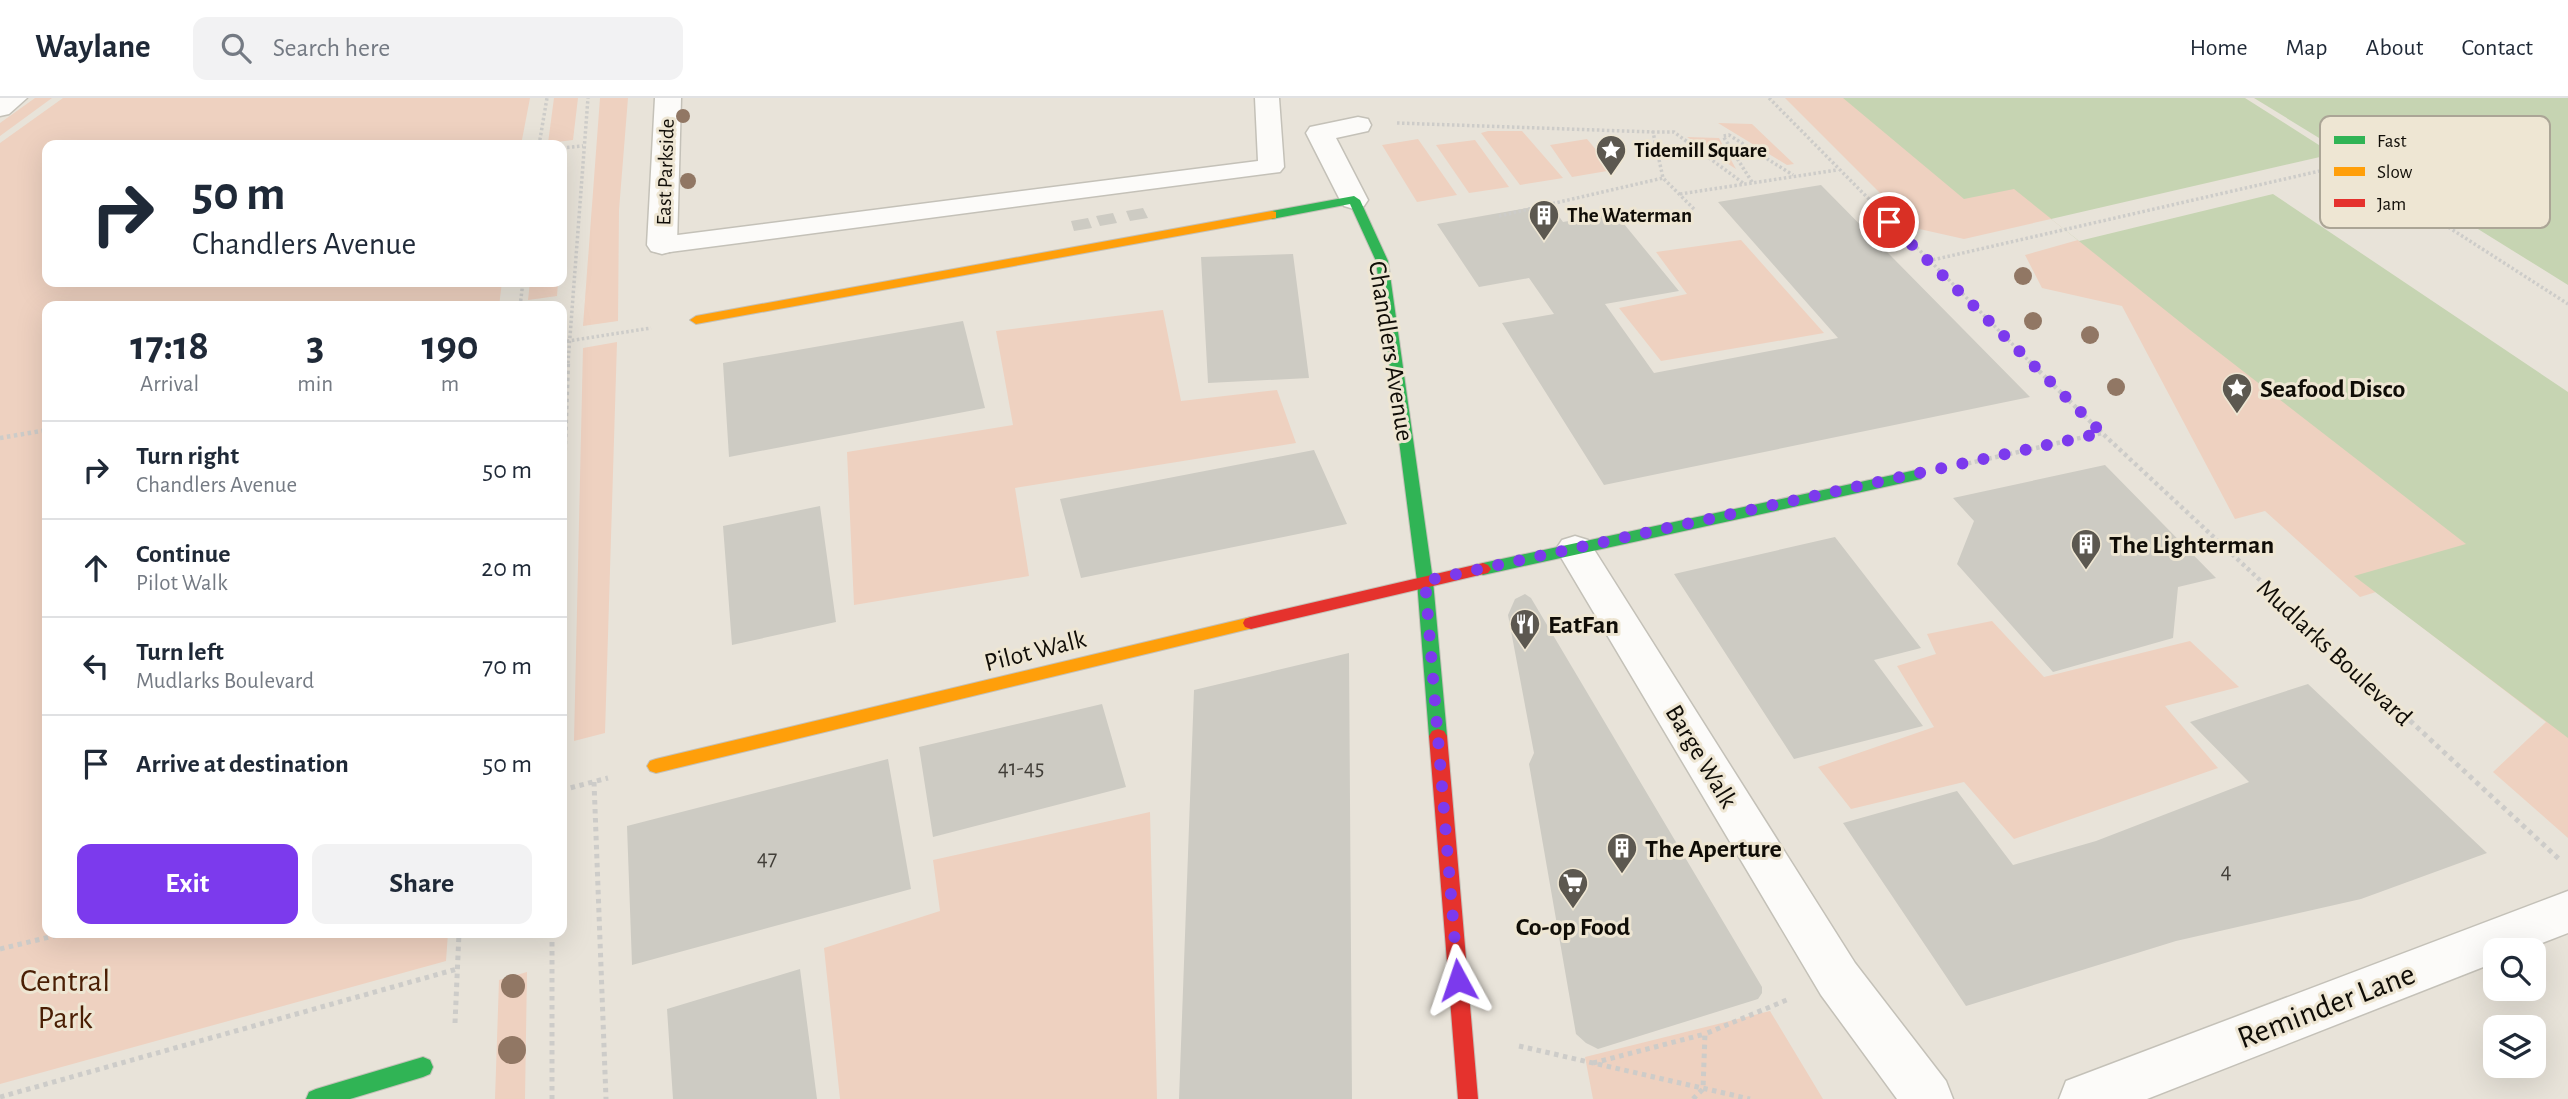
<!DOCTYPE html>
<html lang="en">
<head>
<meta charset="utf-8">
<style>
	body { margin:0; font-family:"Alegreya Sans",sans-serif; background:#f2f2f3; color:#1f2937; height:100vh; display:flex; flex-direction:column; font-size:26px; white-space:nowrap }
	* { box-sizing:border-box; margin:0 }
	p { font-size:23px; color:#747a83 }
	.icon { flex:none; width:38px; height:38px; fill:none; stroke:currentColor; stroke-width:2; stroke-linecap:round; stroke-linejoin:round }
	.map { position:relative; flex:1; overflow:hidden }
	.drawer { position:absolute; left:42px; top:203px; width:525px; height:637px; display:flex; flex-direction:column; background:#fff; border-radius:14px; box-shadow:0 7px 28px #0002 }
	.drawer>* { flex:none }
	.top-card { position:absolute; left:42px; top:42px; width:525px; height:147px; border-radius:14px; box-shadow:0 7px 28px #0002; background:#fff; color:#1f2937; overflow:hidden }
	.tools { position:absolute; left:2483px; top:840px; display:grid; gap:14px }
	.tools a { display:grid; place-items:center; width:63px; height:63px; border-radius:14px; background:#fff; box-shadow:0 7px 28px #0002; font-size:35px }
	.pin { position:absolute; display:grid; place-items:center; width:60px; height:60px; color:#fff; margin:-30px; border:4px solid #fff; border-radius:50%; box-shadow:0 2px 7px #0007 }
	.me { position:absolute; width:77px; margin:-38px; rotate:355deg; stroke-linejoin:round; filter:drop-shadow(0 0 5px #0008) }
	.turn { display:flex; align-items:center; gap:24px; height:147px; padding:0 35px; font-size:32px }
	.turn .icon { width:91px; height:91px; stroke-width:2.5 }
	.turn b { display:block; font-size:49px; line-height:60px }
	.eta { display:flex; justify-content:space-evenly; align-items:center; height:119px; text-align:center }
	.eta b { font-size:42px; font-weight:600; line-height:49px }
	.primary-button { display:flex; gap:14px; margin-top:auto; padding:14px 35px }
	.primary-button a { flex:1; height:80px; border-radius:14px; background:#7c3aed; color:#fff; font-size:28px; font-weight:600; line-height:80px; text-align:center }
	.primary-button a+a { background:#f2f2f3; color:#1f2937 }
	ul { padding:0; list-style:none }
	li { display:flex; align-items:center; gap:21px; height:98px; padding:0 35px; border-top:2px solid #e0e1e3 }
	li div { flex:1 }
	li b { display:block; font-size:26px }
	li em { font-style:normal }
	header { display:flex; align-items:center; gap:42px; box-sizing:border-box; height:98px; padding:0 35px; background:#fff; border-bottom:2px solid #e0e1e3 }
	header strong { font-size:33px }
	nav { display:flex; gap:38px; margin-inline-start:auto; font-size:24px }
	.search { width:490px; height:63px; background:#f2f2f3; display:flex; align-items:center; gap:18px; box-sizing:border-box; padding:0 24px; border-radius:14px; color:#747a83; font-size:26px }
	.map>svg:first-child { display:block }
	.green { fill:#eed1c0 }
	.water { fill:#c6d4b2 }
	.pier { fill:#e8e3d9 }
	.building { fill:#cdcbc3 }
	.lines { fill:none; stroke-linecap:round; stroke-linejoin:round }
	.lane-casing { stroke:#c4c1b8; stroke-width:3 }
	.street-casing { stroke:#c4c1b8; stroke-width:3 }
	.fast-casing { stroke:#c4c1b8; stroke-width:2 }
	.slow-casing { stroke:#c4c1b8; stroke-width:2 }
	.jam-casing { stroke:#c4c1b8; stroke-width:2 }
	.path-far2 { stroke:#cdccc9; stroke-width:3.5; stroke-dasharray:2.5 2.5; stroke-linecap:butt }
	.path-far1 { stroke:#cdccc9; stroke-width:4.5; stroke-dasharray:3.5 3.5; stroke-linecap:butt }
	.path { stroke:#cdccc9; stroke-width:5; stroke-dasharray:4.5 4.5; stroke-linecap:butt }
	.lane { fill:#fcfbf9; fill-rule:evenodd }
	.street { fill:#fcfbf9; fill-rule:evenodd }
	.fast { fill:#30b455; fill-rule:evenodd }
	.slow { fill:#ff9f0a; fill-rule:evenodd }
	.jam { fill:#e5322d; fill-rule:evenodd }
	.tree { fill:#917764 }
	.route { stroke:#7c3aed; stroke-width:12; stroke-dasharray:0 21.6 }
	.labels { text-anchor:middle; stroke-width:6; stroke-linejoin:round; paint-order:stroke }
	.far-poi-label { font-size:21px; font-weight:bold; fill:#100d07; stroke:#eee6d3; text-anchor:start }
	.far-street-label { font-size:21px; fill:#100d07; stroke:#eee6d3 }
	.number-label { font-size:23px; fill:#413e38 }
	.street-label { font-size:26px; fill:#100d07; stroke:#eee6d3 }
	.poi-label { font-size:26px; font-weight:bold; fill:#100d07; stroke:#eee6d3; text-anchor:start }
	.near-park-label { font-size:32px; fill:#4a1e04; stroke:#eee6d3 }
	.near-street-label { font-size:32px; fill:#100d07; stroke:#eee6d3 }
	.key { fill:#eee6d3; stroke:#aba596; stroke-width:2 }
	.key-label { font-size:19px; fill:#100d07 }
</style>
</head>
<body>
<header>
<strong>Waylane</strong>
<div class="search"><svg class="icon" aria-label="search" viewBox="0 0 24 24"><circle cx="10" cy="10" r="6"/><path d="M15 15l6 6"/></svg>Search here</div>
<nav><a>Home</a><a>Map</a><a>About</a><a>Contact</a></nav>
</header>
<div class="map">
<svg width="2568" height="1001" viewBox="0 0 2568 1001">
	<rect width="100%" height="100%" fill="#e8e3d9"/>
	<path class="green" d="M35,0h17l-52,38v-13z
		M63,0h467l-9,47h-474v137h455l-3,24h-452v627h401l-2,28 -446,123v-941z
		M554,0h24l-5,42 -25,3z
		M600,0h28l-9,112 -1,111 -35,5z
		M1785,0h400l383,254v486l-75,-66 53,-50 -170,-130 -16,5 -95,-86 -30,8 -113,-213 -80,-18 -17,-33 53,-15 -27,-21 -87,20 -49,-11z
		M1718,25l34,1 42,40 -7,1z
		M1488,33h34l41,47 -43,7 -39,-52z
		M1687,39l32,1 17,31z
		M1418,41l39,56 -40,7 -35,-57z
		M1587,41l26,31 -41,7 -22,-32z
		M1475,42l34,47 -40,6 -33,-48z
		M1741,142l83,93 -163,28 -42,-53 68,-14 -31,-42z
		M530,184h28l-1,14 -29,4z
		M1163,212l18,91 96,-11 19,53 -281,45 14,88 -175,29 -7,-153 166,-27 -17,-94z
		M617,244l-12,391 -31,8 9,-393z
		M1992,523l52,56 146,-36 49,46 -74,19 53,62 -204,71 -50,-57 -113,27 -33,-42 116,-40 -37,-61 39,-12 -9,-20z
		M1150,714l7,287h-317l-16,-151 116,-37 -7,-51z
		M527,874l-2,127h-30l4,-119z
		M1770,913l53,88h-230l-8,-42z"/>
	<path class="water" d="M1843,0h725v640l-214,-162 112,-32 -276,-214 -176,-141 -50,10z"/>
	<path class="pier" d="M2245,0h9l88,54 9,-2 217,135v107l-295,-198 -194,47 -28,-22 282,-65z"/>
	<path class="building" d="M1821,87l209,212 -426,88 -102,-162 52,-9 -25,-36 -50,9 -42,-63 113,-20 13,18 52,-9 64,78 -74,13 49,69 184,-35 -120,-136z
		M1143,110l5,10 -18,3 -4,-10z
		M1113,115l4,10 -17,3 -4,-10z
		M1088,120l4,10 -18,3 -3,-10z
		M1293,156l16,124 -101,5 -7,-126z
		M963,223l22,87 -256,49 -6,-94z
		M1314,352l33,74 -266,54 -21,-79z
		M2105,367l111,113 -38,9 -5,51 -120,34 -96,-108 17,-43 -21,-23z
		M820,408l16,116 -104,23 -9,-119z
		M1835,439l86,111 -47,12 49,66 -129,33 -120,-185z
		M1525,496l6,4 231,389v6l-4,6 -160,50 -12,-6 -10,-9 -47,-270 5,-11 -26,-138 7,-16z
		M1349,555l3,446h-173l15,-409z
		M2308,586l179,169 -126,46 -185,42 -210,65 -123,-183 114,-32 56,74 83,-24 153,-59 -59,-60z
		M1102,606l24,83 -193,50 -14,-90z
		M888,661l23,130 -279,76 -5,-139z
		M800,871l17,130h-144l-6,-90z"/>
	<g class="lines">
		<g class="lane-casing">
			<path id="lane" d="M1255,0h24l5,69 -4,5 -618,81 -10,-2 -4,-6 4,-6 10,-2 596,-76z"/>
		</g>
		<g class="street-casing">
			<path id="street" d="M0,0h27l-18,16 -9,2z
				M655,0h26l-4,147 -4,6 -11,3 -11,-3 -4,-6z
				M1358,19l10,2 3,6 -3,6 -32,7 32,62 -4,6 -10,3 -10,-3 -4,-6 -34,-67 4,-6z
				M1575,438l13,4 267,423 91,118 7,18h-56l-76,-104 -265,-446 6,-9z
				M2568,793v42l-44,17h-28v12l-349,137h-88l7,-18z"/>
		</g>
		<g class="fast-casing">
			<path id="fast" d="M1354,98l6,4 28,61 45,320 14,155 -3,5 -6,2 -6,-2 -3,-5 -12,-155 -41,-320 -26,-57 -78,15 -6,-4 6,-4z
				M1916,372l5,1 2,4 -2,4 -438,96 -8,-6 8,-6z
				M423,959l7,3 3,7 -3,7 -7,3 -73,22h-44l3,-7 7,-3z"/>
		</g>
		<g class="slow-casing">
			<path id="slow" d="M1272,113l4,1v6l-580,106 -6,-4 6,-4z
				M1251,519l6,2 2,4 -2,4 -601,146 -6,-2 -3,-5 3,-5 6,-2z"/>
		</g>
		<g class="jam-casing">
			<path id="jam" d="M1483,465l5,2 3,4 -3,4 -237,56 -6,-2 -2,-4 2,-4 6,-2z
				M1438,631l6,2 3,5 31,363h-20l-29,-363 3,-5z"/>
		</g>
		<path class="path-far2" d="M1769,0l262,265
			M1397,25l256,9
			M539,47l8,-47
			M562,50l21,-2
			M1752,84l-29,-46 6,-1 64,40
			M1680,96l157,-24
			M1694,111l-31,-31 -10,-46h21l69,51
			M1499,118l164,-38
			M1928,163l422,-97 218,140
			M520,208l3,-24
			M562,244l89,-14
			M568,265l20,-265"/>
		<path class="path-far1" d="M2029,263l73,72 277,258
			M0,340l47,-8
			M1961,367l141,-32
			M562,430l6,-167"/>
		<path class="path" d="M2377,592l183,170
			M594,684l12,317
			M562,692l46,-12
			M552,835v166
			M0,851l66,-16
			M455,925l4,-90
			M1519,948l231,53
			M1593,965l112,-29
			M0,999l457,-128
			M1693,1001l10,-10 2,-55 84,-35"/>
		<use href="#lane" class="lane"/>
		<use href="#street" class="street"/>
		<use href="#fast" class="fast"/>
		<use href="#slow" class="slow"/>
		<use href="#jam" class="jam"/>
	</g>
	<g class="tree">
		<circle cx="683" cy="18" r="7"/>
		<circle cx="688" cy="83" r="8"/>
		<circle cx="2023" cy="178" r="9"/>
		<circle cx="2033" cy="223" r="9"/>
		<circle cx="2090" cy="237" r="9"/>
		<circle cx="2116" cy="289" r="9"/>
		<circle cx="513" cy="888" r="12"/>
		<circle cx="512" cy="952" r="14"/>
	</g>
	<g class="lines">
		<path class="route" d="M1458,882l-33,-399 677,-148 -213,-211"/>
	</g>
	<defs>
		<g id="sight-pin" transform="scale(1.575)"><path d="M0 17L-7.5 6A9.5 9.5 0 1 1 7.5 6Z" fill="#5c5850" stroke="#eee6d3"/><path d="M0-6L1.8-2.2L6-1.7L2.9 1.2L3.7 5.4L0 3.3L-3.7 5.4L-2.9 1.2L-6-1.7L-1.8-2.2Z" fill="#fff"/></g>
		<g id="building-pin" transform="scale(1.575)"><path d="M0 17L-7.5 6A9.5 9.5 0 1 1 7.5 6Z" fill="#5c5850" stroke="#eee6d3"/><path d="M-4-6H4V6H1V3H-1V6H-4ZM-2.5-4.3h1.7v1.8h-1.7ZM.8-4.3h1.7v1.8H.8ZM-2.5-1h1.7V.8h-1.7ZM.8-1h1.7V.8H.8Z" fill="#fff"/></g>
		<g id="restaurant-pin" transform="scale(1.575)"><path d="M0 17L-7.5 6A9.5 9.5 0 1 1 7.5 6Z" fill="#5c5850" stroke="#eee6d3"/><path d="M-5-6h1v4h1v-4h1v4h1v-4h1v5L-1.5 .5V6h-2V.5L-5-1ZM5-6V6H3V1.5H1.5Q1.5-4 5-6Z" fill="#fff"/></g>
		<g id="supermarket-pin" transform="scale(1.575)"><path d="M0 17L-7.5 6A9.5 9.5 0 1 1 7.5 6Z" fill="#5c5850" stroke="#eee6d3"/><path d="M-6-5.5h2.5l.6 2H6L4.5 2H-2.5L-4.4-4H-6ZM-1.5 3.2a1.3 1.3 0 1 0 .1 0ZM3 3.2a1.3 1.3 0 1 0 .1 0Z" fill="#fff"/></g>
	</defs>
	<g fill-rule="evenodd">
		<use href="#sight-pin" x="1611" y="52"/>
		<use href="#building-pin" x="1544" y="117"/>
		<use href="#sight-pin" x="2237" y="290"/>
		<use href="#building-pin" x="2086" y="446"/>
		<use href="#restaurant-pin" x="1525" y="526"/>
		<use href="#building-pin" x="1622" y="750"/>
		<use href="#supermarket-pin" x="1573" y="785"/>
	</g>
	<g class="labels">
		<g class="far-poi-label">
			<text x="1634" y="59">Tidemill Square</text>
			<text x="1567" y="124">The Waterman</text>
		</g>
		<g class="far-street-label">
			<text transform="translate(665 74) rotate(-88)" y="7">East Parkside</text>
		</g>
		<g class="number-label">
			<text x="1021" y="677">41-45</text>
			<text x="767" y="767">47</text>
			<text x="2226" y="780">4</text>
		</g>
		<g class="street-label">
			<text transform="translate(1392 253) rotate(81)" y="9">Chandlers Avenue</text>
			<text transform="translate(1035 552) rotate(-14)" y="9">Pilot Walk</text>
			<text transform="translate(2335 554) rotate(43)" y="9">Mudlarks Boulevard</text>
			<text transform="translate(1702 658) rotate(59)" y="9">Barge Walk</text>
		</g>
		<g class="poi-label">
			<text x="2260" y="299">Seafood Disco</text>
			<text x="2109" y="455">The Lighterman</text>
			<text x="1548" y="535">EatFan</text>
			<text x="1645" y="759">The Aperture</text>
			<text x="1573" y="837" text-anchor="middle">Co-op Food</text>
		</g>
		<g class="near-park-label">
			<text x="65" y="893">Central<tspan x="65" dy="37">Park</tspan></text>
		</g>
		<g class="near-street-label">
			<text transform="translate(2326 907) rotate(-21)" y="11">Reminder Lane</text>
		</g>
	</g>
	<rect x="2320" y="18" width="230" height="112" rx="10" class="key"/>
	<rect x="2334" y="38" width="31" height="8" fill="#30b455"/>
	<rect x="2334" y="69" width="31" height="9" fill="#ff9f0a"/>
	<rect x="2334" y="101" width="31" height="8" fill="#e5322d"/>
	<g class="key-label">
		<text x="2377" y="49">Fast</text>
		<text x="2377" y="80">Slow</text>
		<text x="2377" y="112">Jam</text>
	</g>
</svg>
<div class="tools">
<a><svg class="icon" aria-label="search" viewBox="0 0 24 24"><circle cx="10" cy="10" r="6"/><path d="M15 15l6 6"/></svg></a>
<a><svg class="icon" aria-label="layers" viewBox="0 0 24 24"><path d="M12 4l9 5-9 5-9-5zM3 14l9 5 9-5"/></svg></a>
</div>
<div class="pin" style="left:1889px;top:124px;background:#d93025"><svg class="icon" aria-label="arrive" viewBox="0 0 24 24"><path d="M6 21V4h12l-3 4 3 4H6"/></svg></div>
<svg class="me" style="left:1458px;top:882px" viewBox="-20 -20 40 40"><path d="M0-17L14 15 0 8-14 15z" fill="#7c3aed" stroke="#fff" stroke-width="4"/></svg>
<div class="top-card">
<div class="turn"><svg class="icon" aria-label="right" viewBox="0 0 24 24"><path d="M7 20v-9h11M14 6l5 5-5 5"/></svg><div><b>50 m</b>Chandlers Avenue</div></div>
</div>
<section class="drawer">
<div class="eta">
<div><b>17:18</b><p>Arrival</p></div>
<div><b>3</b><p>min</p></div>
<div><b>190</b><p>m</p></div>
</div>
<ul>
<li><svg class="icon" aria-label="right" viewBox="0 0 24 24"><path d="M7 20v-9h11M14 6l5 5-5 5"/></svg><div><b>Turn right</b><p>Chandlers Avenue</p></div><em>50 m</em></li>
<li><svg class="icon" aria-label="ahead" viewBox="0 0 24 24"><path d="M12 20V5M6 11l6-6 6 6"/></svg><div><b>Continue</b><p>Pilot Walk</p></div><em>20 m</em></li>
<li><svg class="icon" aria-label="left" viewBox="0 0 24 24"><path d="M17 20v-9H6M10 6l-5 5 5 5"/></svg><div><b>Turn left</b><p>Mudlarks Boulevard</p></div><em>70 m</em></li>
<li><svg class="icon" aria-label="arrive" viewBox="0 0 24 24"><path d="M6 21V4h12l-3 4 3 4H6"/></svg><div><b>Arrive at destination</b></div><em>50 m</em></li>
</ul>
<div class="primary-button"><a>Exit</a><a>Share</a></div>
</section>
</div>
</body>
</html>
